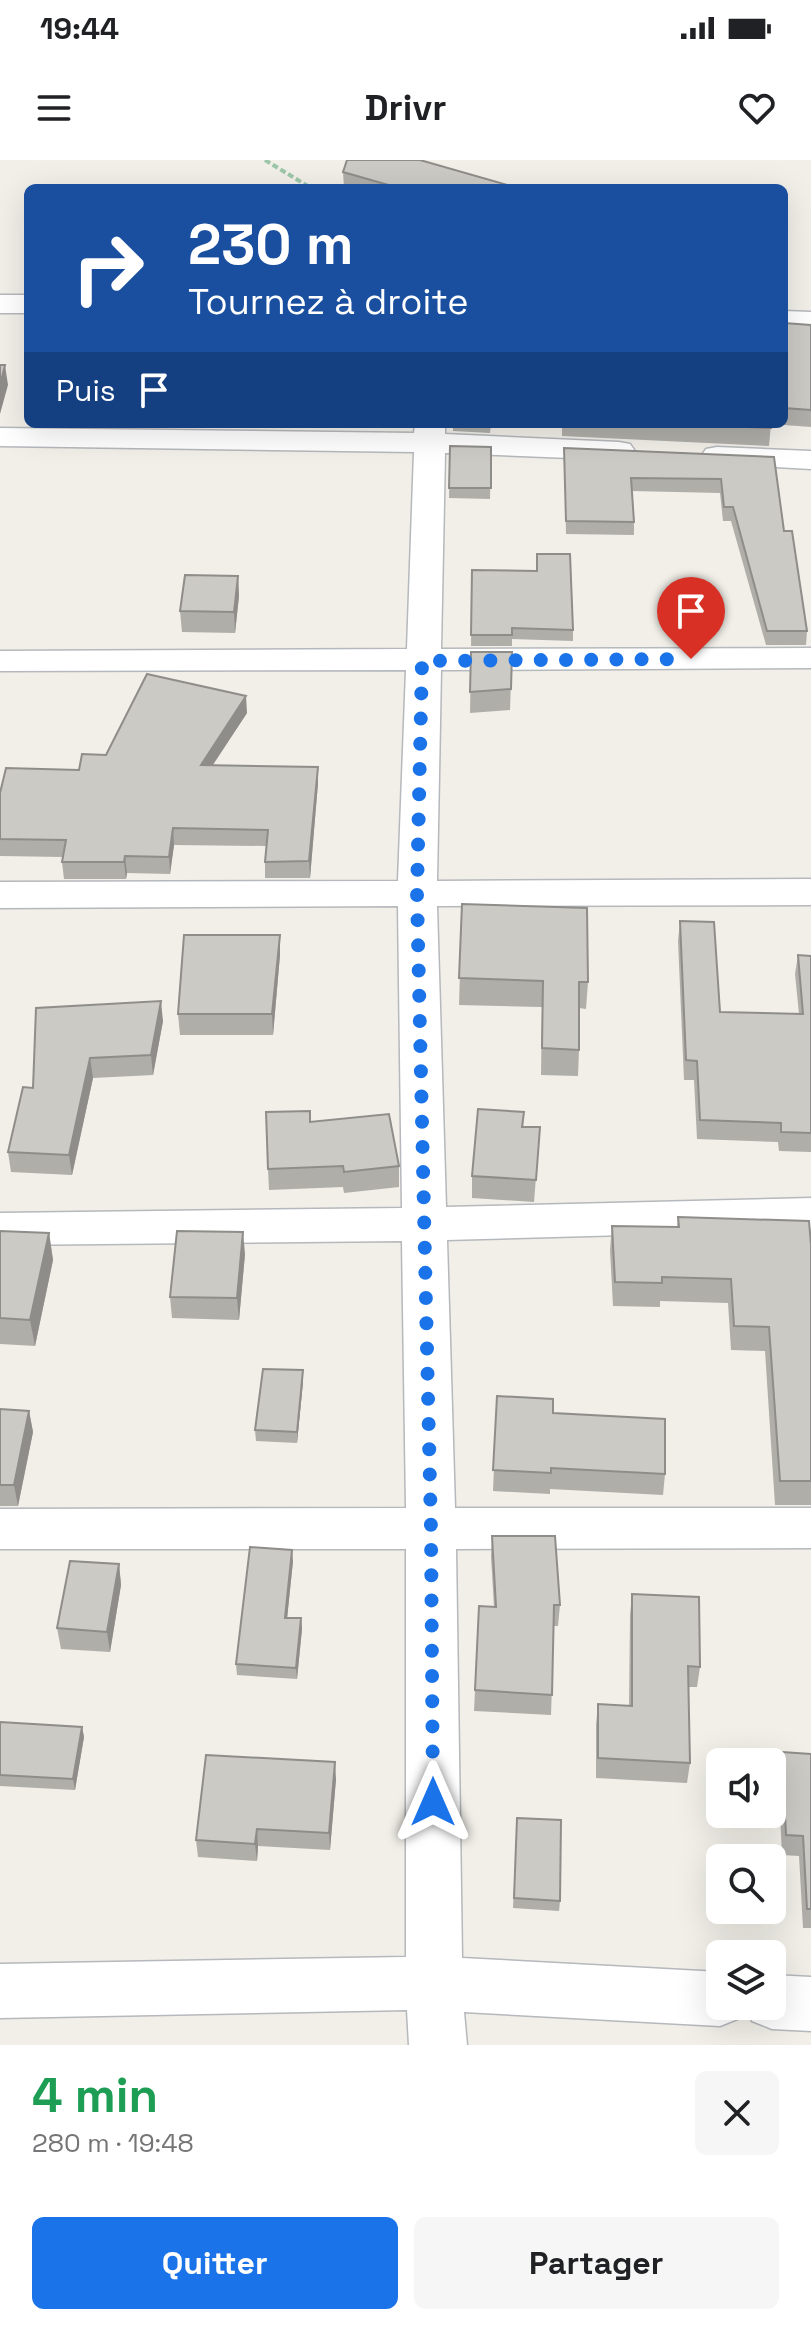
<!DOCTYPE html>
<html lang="fr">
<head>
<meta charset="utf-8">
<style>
	body { margin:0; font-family:"Space Grotesk",sans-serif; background:#f6f6f6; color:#202124; height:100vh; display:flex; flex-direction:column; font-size:30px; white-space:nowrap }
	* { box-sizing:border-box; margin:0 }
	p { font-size:26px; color:#757577 }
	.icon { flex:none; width:44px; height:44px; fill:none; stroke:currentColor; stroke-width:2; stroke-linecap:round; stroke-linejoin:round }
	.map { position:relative; height:1885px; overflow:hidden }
	.drawer { display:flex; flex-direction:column; background:#fff; flex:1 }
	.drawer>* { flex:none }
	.top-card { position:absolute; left:24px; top:24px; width:764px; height:244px; border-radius:12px; box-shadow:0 8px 32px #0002; background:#1a4fa0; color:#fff; overflow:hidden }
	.tools { position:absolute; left:706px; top:1588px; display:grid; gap:16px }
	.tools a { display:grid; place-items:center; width:80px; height:80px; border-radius:12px; background:#fff; box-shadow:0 8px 32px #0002; font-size:40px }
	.pin { position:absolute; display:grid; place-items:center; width:68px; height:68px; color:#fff; margin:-82px -34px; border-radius:50% 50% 50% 0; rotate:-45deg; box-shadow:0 0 8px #0007 }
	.pin .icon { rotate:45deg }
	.me { position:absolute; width:88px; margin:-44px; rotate:0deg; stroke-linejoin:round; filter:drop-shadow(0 0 6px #0008) }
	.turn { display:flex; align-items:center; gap:28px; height:168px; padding:0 32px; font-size:36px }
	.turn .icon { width:104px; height:104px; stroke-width:2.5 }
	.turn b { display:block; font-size:56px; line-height:68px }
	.then { display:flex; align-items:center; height:76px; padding:0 32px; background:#0003; gap:16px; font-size:30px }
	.round { display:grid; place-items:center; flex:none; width:84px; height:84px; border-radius:12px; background:#f6f6f6 }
	.headline { display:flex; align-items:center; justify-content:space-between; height:136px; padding:0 32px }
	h1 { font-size:48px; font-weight:800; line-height:60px; color:#1e9e55 }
	.action { display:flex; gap:16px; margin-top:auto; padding:16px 32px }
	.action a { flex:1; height:92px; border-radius:12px; background:#1a73e8; color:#fff; font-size:32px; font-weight:800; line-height:92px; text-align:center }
	.action a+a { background:#f6f6f6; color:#202124 }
	.status { display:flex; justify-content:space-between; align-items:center; height:56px; padding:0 40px; background:#fff; direction:ltr }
	.status svg { height:22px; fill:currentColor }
	header { display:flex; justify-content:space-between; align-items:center; height:104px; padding:0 32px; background:#fff; font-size:36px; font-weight:800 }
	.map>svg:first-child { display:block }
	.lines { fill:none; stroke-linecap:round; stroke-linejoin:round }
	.minor-casing { stroke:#b5b8bc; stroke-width:3 }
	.path { stroke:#9cc7a9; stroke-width:4; stroke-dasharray:6 3; stroke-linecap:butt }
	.minor { fill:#fff; fill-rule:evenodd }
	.wall { fill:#afaea9 }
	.shaded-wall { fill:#8f8d8a }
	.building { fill:#cccac5; stroke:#8f8d8a; stroke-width:2 }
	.route { stroke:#1a73e8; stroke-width:14; stroke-dasharray:0 25.2 }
</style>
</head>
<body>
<div class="status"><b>19:44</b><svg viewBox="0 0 49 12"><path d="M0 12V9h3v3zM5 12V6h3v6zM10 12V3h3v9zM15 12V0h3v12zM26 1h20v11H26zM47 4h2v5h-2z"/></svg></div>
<header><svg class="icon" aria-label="menu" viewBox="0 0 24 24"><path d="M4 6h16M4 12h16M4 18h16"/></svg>Drivr<svg class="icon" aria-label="heart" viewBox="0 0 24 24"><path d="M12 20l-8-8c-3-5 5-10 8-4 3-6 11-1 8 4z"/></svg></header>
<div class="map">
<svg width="811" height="1885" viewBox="0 0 811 1885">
	<rect width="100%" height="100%" fill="#f1efe8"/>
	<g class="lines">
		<g class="minor-casing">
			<path id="minor" d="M0,135h28v18h-28z
				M784,151l27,1v18l-27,-1z
				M415,264h30v10l174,8 11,2 5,7 -5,7 -11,2 -174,-7 -4,196 370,-1v20l-370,2 -4,211 374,-2v26l-374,1 9,301 365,-9v32l-364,10 8,268h356v40l-355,1 6,409 258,14v34h25l-5,12 -20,8 -256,-14 3,33h-58l-2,-35 -407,8v-54l406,-7v-408h-406v-40l406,-1 -4,-267 -402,4v-32l402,-5 -4,-302 -398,2v-26l398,-1 8,-211 -406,1v-20l407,-2 7,-197 -414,-6v-18l414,5z
				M717,287l94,4v18l-105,-6 -5,-7 5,-7z
				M772,1815l39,2v54l-39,-2 -20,-8 -7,-15h27z"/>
		</g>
		<path class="path" d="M265,0l46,28"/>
		<use href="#minor" class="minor"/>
	</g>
	<path class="wall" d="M343,12l175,16h-174z
		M784,163l27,2v102l-40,-3 -2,22 -207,-10v-12h222z
		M109,264h116v4l-116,-2z
		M453,264h38l-1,9 -37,-2z
		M450,286l41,1 -1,52 -41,-1z
		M564,288l210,9 10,74 23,100 -1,14h-40l-35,-124h-8l-3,-28 -88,-2 2,31v13l-68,-1z
		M537,394l36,76v11l-61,-2v7h-41l1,-76 64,1z
		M238,416l1,20 -4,37 -53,-1 -2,-21z
		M471,492h41l-2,58 -40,3z
		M247,553l-34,52 105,18 -8,95h-45v-16l1,-16 -92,-1 -4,29 -43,-1 -1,6h-62l-2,-17 1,-5 -63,-1v-63l79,-23 27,-15z
		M462,744l126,78 -2,27 -7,-1v42l-1,26 -37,-1 1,-68 -83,-2z
		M680,761l40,91 79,2 -4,-40 3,-19 13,1v196l-32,-1 -1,-9 -81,-3 -3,-59h-10l-6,-139z
		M280,775v20l-7,80h-93l-2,-21z
		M163,861l-10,54 -60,3 -21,97 -61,-3 -3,-20 25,-64z
		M524,952l-1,15h17l-6,75 -62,-4v-22z
		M310,962l89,44v21l-55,6 -1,-6 -74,3 -1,-21z
		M678,1057l133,28v260h-36l-10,-154 -34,-1 -3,-47 -68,-2v6l-47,-1 -3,-56 2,-24 65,1z
		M0,1071l49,2 4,27 -18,86 -35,-2z
		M245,1094l-6,66 -67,-2 -2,-21z
		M303,1210v12l-6,61 -41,-2 -1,-11z
		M497,1236l56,17 112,61 -2,21 -113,-6v5l-57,-3z
		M0,1249l29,2 4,21 -15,74h-18z
		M492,1376l68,69 -2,21h-4l-3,89 -77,-4 5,-105 15,1 -3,-50z
		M293,1401l-6,57h14l1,11 -5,50 -60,-4 -1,-11z
		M119,1404l2,21 -11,67 -49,-3 -4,-21z
		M632,1434l68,73 -3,20h-9l2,76 -3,20 -91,-5v-53l2,-21 31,2 1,-91z
		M0,1562l82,5 2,10 -9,53 -75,-4z
		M782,1592l29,2v174h-8l-4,-72 -17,-1 -4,-83z
		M336,1619l-6,71 -72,-4 -1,15 -59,-4 -2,-17z
		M517,1658l43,83 -1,10 -46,-3z"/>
	<path class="shaded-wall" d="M5,205l3,20 -8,29v-29z
		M238,416l1,20 -4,37 -1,-21z
		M246,536l1,17 -45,68 -1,-16z
		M318,607v16l-8,95 -1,-17z
		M173,668l1,17 -4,29 -1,-17z
		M125,696l2,17 -1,6 -2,-17z
		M280,775v20l-7,80 -1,-21z
		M161,841l2,20 -10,54 -2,-20z
		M90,898l3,20 -21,97 -3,-20z
		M243,1072l2,22 -6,66 -2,-22z
		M49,1073l4,27 -18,86 -5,-26z
		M303,1210v12l-6,61v-11z
		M29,1251l4,21 -15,74 -4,-21z
		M292,1390l1,11 -7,68 -1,-11z
		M119,1404l2,21 -11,67 -3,-20z
		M301,1458l1,11 -5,50 -1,-11z
		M82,1567l2,10 -9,53 -2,-11z
		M335,1602l1,17 -6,71 -1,-17z
		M257,1669l1,17 -1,15 -2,-17z"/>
	<path class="building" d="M347,0h73l98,28h-119l-56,-16z
		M784,163l27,2v85l-27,-2z
		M0,205h5l-5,20z
		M674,264h96l1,4z
		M450,286l41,1v41h-42z
		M564,288l210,9 10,74h8l15,100h-40l-34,-124h-9l-3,-28 -90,-1 3,44 -68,-1z
		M537,394h33l3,76 -61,-2v7h-41l1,-65 65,1z
		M185,415l53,1 -4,36 -54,-1z
		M471,492h41l-1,37 -41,3z
		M147,514l99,22 -45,69 117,2 -9,94 -44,1 3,-32 -95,-2 -4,29 -44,-1 -1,6h-62l4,-22 -66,-1v-46l6,-25 73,2 3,-16 24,1z
		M462,744l125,4 1,74h-9v68l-37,-2 1,-67 -84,-3z
		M680,761l34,1 6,90 83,2 -5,-59 13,1v177l-30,-1v-9l-81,-3 -3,-59 -11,-1z
		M184,775h96l-8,79h-94z
		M161,841l-10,54 -61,3 -21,97 -61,-3 15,-65 10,1 3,-80z
		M478,949l46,3 -2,15h18l-4,53 -64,-4z
		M310,951v11l79,-8 10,52 -55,6 -1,-6 -75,3 -2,-57z
		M678,1057l131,4 2,24v236h-31l-11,-154 -35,-1 -3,-47 -69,-2v6l-47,-1 -3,-56 67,1z
		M0,1071l49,2 -19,87 -30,-2z
		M177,1071l66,1 -6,66 -67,-1z
		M263,1209l40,1 -6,62 -42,-2z
		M497,1236l56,3v14l112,6v55l-114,-6v5l-58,-3z
		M0,1249l29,2 -15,74h-14z
		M492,1376h63l5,69h-6l-2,90 -77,-5 4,-84 17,1z
		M250,1387l42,3 -7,68h16l-5,50 -60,-4z
		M70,1401l49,3 -12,68 -50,-4z
		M632,1434l67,3 1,70 -12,-1 2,97 -92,-5v-54l34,2z
		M0,1562l82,5 -9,52 -73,-4z
		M782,1592l29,2v155h-4l-4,-73 -17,-1z
		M206,1595l129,7 -6,71 -72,-4 -2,15 -59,-4z
		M517,1658l44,2 -1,81 -46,-3z"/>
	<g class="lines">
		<path class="route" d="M433,1642l-2,-272 -14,-636 5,-233 269,-2"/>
	</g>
</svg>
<div class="tools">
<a><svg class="icon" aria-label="sound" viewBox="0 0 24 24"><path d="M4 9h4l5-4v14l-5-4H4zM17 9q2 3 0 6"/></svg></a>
<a><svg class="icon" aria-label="search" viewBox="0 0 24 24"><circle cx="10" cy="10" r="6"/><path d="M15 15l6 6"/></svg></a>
<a><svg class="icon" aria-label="layers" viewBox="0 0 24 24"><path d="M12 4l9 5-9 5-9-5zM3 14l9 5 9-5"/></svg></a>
</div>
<div class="pin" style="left:691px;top:499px;background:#d93025"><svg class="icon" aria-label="arrive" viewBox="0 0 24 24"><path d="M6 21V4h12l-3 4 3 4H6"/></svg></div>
<svg class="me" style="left:433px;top:1642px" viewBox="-20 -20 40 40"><path d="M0-17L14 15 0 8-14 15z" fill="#1a73e8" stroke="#fff" stroke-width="4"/></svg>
<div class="top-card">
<div class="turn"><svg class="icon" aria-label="right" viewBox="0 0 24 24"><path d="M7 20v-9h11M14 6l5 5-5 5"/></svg><div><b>230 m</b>Tournez à droite</div></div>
<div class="then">Puis<svg class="icon" aria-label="arrive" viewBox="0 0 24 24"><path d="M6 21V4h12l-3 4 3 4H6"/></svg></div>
</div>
</div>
<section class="drawer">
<div class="headline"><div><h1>4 min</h1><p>280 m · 19:48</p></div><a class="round"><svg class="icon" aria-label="close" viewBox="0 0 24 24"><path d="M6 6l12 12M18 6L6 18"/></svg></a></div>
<div class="action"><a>Quitter</a><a>Partager</a></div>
</section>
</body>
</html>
